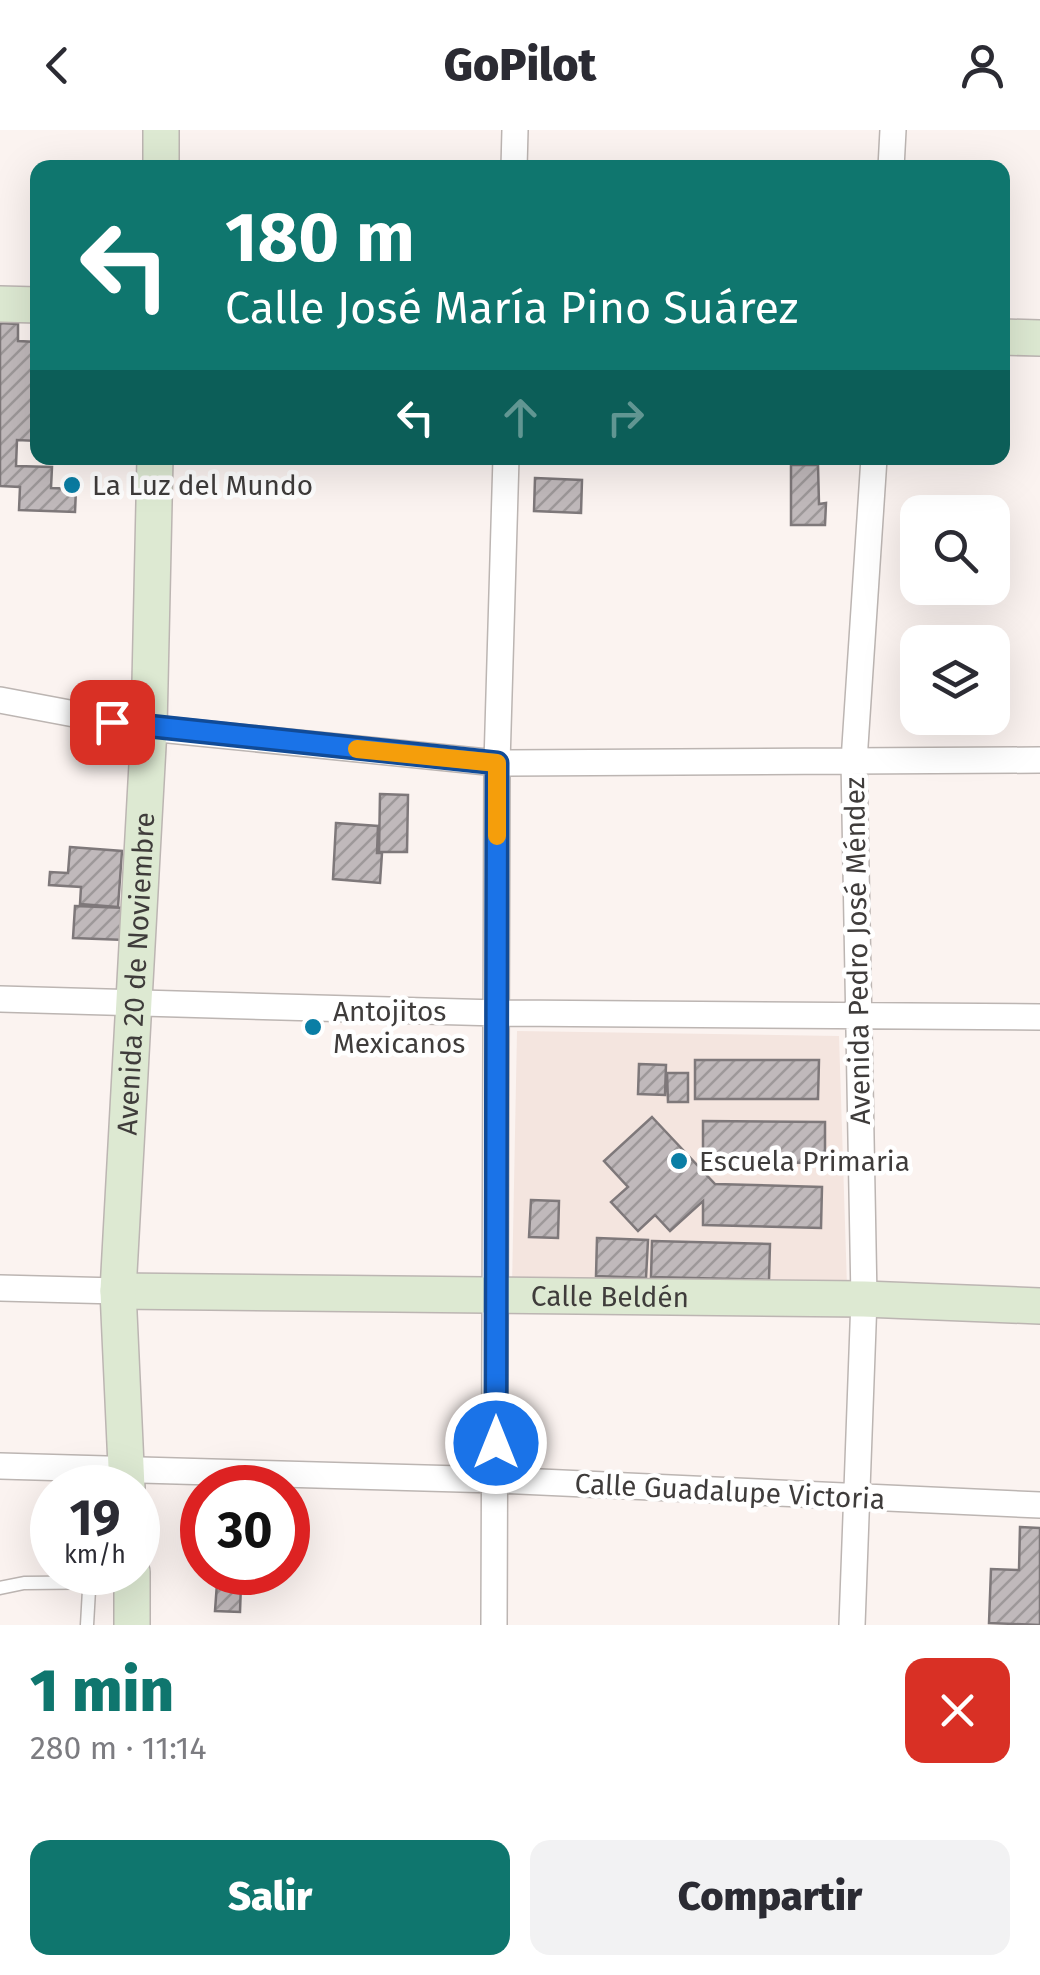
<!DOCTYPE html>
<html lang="es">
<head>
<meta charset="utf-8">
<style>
	body { margin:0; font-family:"Fira Sans",sans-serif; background:#f2f2f3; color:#2b2b33; height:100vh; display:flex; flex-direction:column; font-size:38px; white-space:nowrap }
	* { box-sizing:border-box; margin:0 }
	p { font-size:32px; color:#7c7c81 }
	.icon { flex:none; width:55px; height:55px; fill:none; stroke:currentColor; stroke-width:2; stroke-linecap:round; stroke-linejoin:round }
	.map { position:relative; height:1495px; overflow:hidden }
	.panel { display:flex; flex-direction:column; background:#fff; flex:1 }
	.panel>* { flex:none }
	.banner { position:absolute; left:30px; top:30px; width:980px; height:305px; border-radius:20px; box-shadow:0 10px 40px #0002; background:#0f766e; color:#fff; overflow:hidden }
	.buttons { position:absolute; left:900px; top:365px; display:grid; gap:20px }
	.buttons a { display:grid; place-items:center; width:110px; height:110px; border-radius:20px; background:#fff; box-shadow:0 10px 40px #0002; font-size:50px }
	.speed { position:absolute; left:30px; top:1335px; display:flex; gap:20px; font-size:50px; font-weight:700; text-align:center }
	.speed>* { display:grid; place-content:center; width:130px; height:130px; border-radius:50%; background:#fff; box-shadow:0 10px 40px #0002; line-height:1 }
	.speed small { font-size:25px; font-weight:400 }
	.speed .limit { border:15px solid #d22; background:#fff; color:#111 }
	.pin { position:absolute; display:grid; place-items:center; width:85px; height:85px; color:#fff; margin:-42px; border-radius:20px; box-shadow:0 5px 15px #0006 }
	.me { position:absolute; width:110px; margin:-55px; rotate:0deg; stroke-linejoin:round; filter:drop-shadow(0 0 8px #0008) }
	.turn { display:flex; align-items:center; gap:35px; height:210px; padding:0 30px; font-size:45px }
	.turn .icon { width:130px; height:130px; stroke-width:2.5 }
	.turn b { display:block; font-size:70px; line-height:85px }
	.lanes { display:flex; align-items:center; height:95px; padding:0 30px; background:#0003; justify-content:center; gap:50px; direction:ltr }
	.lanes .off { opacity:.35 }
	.round { display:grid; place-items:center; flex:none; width:105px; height:105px; border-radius:20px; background:#f2f2f3 }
	.head { display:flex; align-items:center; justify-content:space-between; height:170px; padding:0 30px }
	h1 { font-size:60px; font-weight:800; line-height:75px; color:#0f766e }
	.action { display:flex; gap:20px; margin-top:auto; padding:20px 30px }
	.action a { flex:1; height:115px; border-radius:20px; background:#0f766e; color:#fff; font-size:40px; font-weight:800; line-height:115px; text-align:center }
	.action a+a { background:#f2f2f3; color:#2b2b33 }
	header { display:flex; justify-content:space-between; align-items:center; height:130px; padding:0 30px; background:#fff; font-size:45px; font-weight:800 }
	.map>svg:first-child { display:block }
	.built { fill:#f4e5df }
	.building { fill:url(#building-hatch); stroke:#7e787a; stroke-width:2.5 }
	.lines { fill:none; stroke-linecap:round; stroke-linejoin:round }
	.lane-casing { stroke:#bcb5b2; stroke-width:15 }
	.street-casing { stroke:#bcb5b2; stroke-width:28 }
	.secondary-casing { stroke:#bcb5b2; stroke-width:38 }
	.lane { stroke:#fff; stroke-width:12 }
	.street { stroke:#fff; stroke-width:25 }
	.secondary { stroke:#dde9d2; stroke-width:35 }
	.route-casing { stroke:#114b97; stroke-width:25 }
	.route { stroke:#1a73e8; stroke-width:18 }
	.slow { stroke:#f59e0b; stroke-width:18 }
	.poi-dot { fill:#0a7ea5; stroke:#fff; stroke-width:4 }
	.labels { text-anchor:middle; stroke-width:9; stroke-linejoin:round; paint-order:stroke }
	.poi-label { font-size:28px; fill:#3f3c3b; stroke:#fff; text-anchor:start }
	.street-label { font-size:28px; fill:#3f3c3b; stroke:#fff }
</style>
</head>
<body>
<header><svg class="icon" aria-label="back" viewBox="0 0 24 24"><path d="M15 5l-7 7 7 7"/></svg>GoPilot<svg class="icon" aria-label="person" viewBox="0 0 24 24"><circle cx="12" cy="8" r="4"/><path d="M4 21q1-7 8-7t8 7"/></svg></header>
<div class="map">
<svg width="1040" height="1495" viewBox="0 0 1040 1495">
	<defs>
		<pattern id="building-hatch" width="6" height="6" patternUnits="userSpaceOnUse" patternTransform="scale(2.5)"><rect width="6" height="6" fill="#c0b9bb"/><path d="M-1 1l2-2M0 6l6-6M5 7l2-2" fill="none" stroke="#9d9899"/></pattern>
	</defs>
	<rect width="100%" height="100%" fill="#fbf3f0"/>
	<path class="built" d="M517,901l322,5 8,250h-335z"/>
	<path class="building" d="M0,193l18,1v17l20,1v99l-21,-1 -1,26 36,1 -1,21 25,1 -1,23 -56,-2 1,-23 -20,-1z
		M791,335h27l1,39 7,-1 -1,22h-34z
		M535,348l47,2 -1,33 -47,-2z
		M380,664l28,1 -1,57h-28z
		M336,693l42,3 -1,27h5l-2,30 -47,-4z
		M70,717l52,4 -4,56 -38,-3 1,-17 -32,-2 1,-13 18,1z
		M75,776l52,2 -2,32 -52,-2z
		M695,930h124l-1,39h-123z
		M639,934l27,1 -1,30 -27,-1z
		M667,943h21v29h-20z
		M652,987l63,67 107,3 -1,41 -118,-3v-24l-33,30 -15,-16 -17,16 -27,-29 17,-15 -24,-26z
		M703,991l122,1v41l-122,-1z
		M531,1070l28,1 -1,37 -29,-1z
		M597,1108l51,2 -2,38 -50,-2z
		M652,1111l118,3 -1,36 -118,-3z
		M1020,1397l20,1v97l-51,-2 2,-54 28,1z
		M217,1453l24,1 -1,28 -25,-1z"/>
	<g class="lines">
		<g class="lane-casing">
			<path id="lane" d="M0,1458l24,-5 106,-1
				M87,1495l3,-53"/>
		</g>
		<g class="street-casing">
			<path id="street" d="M514,38l1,-38
				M891,38l2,-38
				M0,570l149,28 348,35 543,-3
				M0,869l498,14 542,4
				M0,1158l118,3
				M0,1336l496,14 544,25
				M494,1495l3,-862 9,-305
				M852,1495l12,-326 -10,-538 20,-303"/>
		</g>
		<g class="secondary-casing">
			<g id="secondary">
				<path d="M161,38v-38"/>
				<path d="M0,174l38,1"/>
				<path d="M1002,207l38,1"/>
				<path id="s1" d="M118,1161l746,8 176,7"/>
				<path id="s2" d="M127,1358l-9,-197 31,-563 6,-270"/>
				<path d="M132,1495v-53"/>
			</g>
		</g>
		<use href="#lane" class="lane"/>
		<use href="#street" class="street"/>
		<use href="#secondary" class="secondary"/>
	</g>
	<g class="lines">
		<g class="route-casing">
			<path id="route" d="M112,592l385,41 -1,680"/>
		</g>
		<use href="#route" class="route"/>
		<path class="slow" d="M357,619l140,14v73"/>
	</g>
	<g class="poi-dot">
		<circle cx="72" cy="355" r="10"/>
		<circle cx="313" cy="897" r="10"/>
		<circle cx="679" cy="1031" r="10"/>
	</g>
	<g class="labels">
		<g class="poi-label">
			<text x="92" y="365">La Luz del Mundo</text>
			<text x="333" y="891">Antojitos<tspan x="333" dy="32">Mexicanos</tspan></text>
			<text x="699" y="1041">Escuela Primaria</text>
		</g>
		<g class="street-label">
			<text transform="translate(857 821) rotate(-91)" y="10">Avenida Pedro José Méndez</text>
			<text dy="10" stroke="none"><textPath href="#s2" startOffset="515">Avenida 20 de Noviembre</textPath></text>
			<text dy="10" stroke="none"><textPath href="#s1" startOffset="492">Calle Beldén</textPath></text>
			<text transform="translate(730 1361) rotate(3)" y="10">Calle Guadalupe Victoria</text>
		</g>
	</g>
</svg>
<div class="buttons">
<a><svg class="icon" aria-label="search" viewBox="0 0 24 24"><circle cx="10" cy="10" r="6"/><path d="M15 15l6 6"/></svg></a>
<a><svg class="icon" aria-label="layers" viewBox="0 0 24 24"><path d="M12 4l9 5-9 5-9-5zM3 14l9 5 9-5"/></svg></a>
</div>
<div class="speed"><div>19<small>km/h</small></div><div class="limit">30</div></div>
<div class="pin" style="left:112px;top:592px;background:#d93025"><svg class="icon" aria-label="arrive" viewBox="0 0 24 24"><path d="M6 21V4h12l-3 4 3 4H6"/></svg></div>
<svg class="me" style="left:496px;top:1313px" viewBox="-20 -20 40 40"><circle r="17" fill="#1a73e8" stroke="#fff" stroke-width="3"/><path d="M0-11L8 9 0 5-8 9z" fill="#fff"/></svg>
<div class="banner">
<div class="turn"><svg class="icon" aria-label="left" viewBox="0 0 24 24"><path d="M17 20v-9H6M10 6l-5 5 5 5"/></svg><div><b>180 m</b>Calle José María Pino Suárez</div></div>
<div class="lanes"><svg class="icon" aria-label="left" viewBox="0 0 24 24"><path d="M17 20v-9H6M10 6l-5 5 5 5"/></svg><svg class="icon off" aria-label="ahead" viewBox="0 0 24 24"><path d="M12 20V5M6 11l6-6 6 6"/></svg><svg class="icon off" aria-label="right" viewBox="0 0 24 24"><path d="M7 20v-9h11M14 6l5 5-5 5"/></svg></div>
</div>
</div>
<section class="panel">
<div class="head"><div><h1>1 min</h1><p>280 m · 11:14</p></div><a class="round" style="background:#d93025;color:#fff"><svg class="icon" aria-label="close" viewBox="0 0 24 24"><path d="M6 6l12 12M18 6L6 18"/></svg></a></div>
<div class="action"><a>Salir</a><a>Compartir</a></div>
</section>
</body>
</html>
